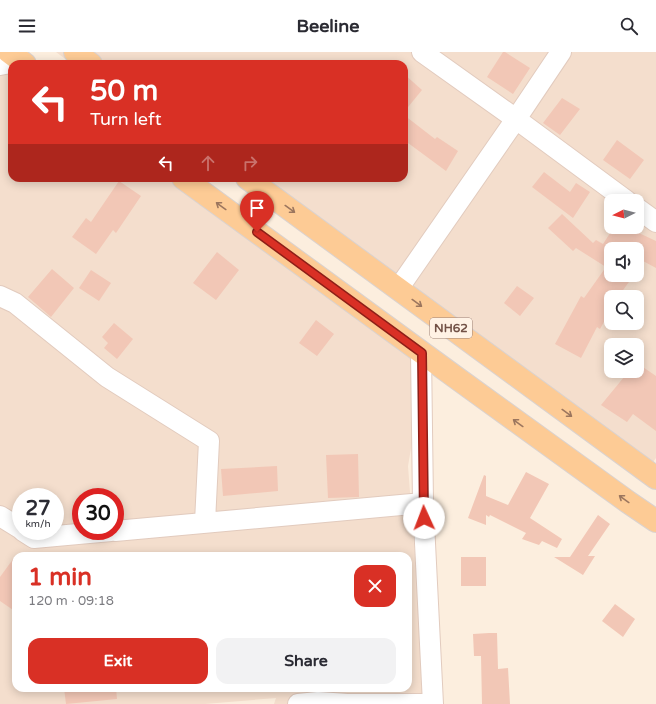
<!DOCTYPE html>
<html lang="en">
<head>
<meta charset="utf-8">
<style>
	body { margin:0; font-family:"Varela Round",sans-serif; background:#f2f2f3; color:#2b2b33; height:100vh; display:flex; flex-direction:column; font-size:15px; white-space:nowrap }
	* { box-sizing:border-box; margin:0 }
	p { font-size:13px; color:#7c7c81 }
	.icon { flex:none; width:22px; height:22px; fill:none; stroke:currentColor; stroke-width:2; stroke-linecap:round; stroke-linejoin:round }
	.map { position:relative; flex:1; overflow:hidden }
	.panel { position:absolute; left:12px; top:500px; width:400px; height:140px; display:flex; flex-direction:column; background:#fff; border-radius:12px; box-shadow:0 2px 10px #0003 }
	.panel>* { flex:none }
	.banner { position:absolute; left:8px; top:8px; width:400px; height:122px; border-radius:12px; box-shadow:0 2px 10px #0003; background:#d93025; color:#fff; overflow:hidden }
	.needle { width:26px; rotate:264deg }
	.buttons { position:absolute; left:604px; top:142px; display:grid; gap:8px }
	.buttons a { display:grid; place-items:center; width:40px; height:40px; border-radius:8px; background:#fff; box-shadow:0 2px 10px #0003; font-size:20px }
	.speed { position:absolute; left:12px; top:436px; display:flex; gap:8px; font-size:20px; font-weight:700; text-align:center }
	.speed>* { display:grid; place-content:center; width:52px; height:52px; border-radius:50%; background:#fff; box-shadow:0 2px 10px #0003; line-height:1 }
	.speed small { font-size:10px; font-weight:400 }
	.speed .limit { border:6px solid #d22; background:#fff; color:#111 }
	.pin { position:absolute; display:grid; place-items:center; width:34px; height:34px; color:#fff; margin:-41px -17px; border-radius:50% 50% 50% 0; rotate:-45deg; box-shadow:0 0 4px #0007 }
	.pin .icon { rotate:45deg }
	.me { position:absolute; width:44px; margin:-22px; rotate:358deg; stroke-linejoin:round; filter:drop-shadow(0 0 3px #0008) }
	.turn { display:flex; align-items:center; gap:14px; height:84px; padding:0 16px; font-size:18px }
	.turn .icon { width:52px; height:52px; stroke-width:2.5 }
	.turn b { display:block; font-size:28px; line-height:34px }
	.lanes { display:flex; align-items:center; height:38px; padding:0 16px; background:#0003; justify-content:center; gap:20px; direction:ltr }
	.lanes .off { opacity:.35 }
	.round { display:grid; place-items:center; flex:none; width:42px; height:42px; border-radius:12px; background:#f2f2f3 }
	.headline { display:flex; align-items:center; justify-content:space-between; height:68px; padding:0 16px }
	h1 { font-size:24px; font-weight:800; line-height:30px; color:#d93025 }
	.action { display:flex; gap:8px; margin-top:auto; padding:8px 16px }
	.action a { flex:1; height:46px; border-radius:12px; background:#d93025; color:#fff; font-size:16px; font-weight:800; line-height:46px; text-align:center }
	.action a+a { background:#f2f2f3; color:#2b2b33 }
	header { display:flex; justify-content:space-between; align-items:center; height:52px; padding:0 16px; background:#fff; font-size:18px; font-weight:800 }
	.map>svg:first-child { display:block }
	.residential { fill:#f4decd; fill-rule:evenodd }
	.building { fill:#f2c7b6 }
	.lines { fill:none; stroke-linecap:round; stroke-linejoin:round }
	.minor-casing { stroke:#e2cbbe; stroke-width:22 }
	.primary-casing { stroke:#dad2cf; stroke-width:24 }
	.minor { stroke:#fff; stroke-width:20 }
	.primary { stroke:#fdcb95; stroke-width:22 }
	.oneway { stroke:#9c765e }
	.route-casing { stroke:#8d1f18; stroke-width:10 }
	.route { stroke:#d93025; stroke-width:7 }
	.labels { text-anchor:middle; stroke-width:3.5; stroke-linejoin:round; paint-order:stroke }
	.shield { fill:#fff2e5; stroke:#9c8176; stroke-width:1 }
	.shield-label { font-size:12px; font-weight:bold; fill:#725146 }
</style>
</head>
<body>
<header><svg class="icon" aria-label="menu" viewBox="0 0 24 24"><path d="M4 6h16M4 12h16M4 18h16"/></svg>Beeline<svg class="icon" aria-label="search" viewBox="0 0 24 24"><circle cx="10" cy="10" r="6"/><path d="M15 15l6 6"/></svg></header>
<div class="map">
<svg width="656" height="652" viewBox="0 0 656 652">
	<rect width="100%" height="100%" fill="#fceede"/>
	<path class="residential" d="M0,0l12,12v114h171l244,177 -19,111 11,144 10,94h-155l2,-6 -71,6h-205zM21,445h34v34h-34zM81,445h34v34h-34zM16,504h392v132h-392z
		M56,0h600v406l-13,18 -413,-298h174v-114h-332zM611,149h26v26h-26zM611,197h26v26h-26zM611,245h26v26h-26zM611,293h26v26h-26z"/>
	<path class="building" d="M503,0h2l25,16 -17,26 -26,-17z
		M404,22l18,16 -18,22z
		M562,46l18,11 -20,26 -17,-12z
		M404,63l31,24 2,-2 21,14 -12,20 -42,-31z
		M617,88l27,20 -14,19 -27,-19z
		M544,120l26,20 6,-9 14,9 -17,26 -41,-31z
		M119,129l22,15 -25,37 -3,-3 -17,24 -24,-17 14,-19 5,4z
		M562,162l31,29 3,-3 7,4 11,-17h12l30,14v27l-13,-7 -6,9v-21h-26v26h23l-16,22h-7v12l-11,20 -3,-2 -16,31 -26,-14 26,-48 3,2 22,-31 -30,-19 -3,3 -25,-23z
		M217,200l22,18 -23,30 -23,-17z
		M52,217l22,19 -23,29 -23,-20z
		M91,218l20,13 -12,18 -20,-13z
		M517,234l17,12 -14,18 -16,-13z
		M316,268l18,14 -17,22 -18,-13z
		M114,271l19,16 -16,20 -13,-11 4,-5 -6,-6z
		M637,311l19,13v55l-23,-17 -6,8 -26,-17 28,-34h8z
		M358,402l1,43 -31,1 -2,-43z
		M277,414l1,25 -55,5 -2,-27z
		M526,420l23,12 -19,34 32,21 -5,9 -15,-7 -3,4 -17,-6 4,-6 -36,-18 -1,2 -3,-2v10l-18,-7 16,-43 2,1v20l22,9z
		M598,463l12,9 -22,32h7l-12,19 -29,-18h16z
		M16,503v57l-16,-11v-24z
		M461,505h25v29h-25z
		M615,552l20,15 -12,18 -21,-16z
		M489,581h8l1,36 10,-1 2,36h-28l-1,-48h-7l-1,-22z
		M64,636h52l1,11 -51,5z"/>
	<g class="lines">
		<g class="minor-casing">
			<path id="minor" d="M561,0l-45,67 111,82
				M0,13l22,-4
				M637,156l19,14
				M398,237l118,-170 -94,-67
				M0,244l15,7 92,74 102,64 -4,81
				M421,301l2,150 10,201
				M0,464l21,13
				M23,479l11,7 77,-7
				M115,479l308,-28
				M298,652l20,-2 29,2h86"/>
		</g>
		<g class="primary-casing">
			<path id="primary" d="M9,0l16,12
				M75,0l16,12
				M183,126c148,108 296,217 445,324l28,19
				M247,126l409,300"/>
		</g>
		<use href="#minor" class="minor"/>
		<use href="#primary" class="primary"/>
	</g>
	<defs><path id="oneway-shaft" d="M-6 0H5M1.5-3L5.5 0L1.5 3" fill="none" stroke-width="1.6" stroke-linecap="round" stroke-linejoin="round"/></defs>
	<g class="oneway">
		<use href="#oneway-shaft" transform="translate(221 154) rotate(-144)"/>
		<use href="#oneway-shaft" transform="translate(290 157) rotate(36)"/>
		<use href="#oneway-shaft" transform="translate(417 251) rotate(36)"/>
		<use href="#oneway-shaft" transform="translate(567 361) rotate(36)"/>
		<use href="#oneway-shaft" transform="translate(518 371) rotate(-144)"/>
		<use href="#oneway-shaft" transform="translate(624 447) rotate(-144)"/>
	</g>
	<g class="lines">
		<g class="route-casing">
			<path id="route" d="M257,180l165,121 2,165"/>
		</g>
		<use href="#route" class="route"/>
	</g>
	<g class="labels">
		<rect class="shield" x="430" y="266" width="42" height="20" rx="3"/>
		<g class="shield-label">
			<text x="451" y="280">NH62</text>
		</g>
	</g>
</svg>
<div class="buttons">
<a><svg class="needle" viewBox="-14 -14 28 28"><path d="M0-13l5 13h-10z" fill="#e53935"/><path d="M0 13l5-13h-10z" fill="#7c7c81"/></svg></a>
<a><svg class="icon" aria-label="sound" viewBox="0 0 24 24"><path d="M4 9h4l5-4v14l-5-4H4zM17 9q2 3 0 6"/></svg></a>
<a><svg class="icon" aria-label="search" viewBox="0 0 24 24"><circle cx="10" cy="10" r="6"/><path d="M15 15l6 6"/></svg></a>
<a><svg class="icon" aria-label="layers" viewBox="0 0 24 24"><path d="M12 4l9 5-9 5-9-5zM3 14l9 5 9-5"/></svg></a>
</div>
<div class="speed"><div>27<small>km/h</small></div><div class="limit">30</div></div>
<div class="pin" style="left:257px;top:180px;background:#d93025"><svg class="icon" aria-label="arrive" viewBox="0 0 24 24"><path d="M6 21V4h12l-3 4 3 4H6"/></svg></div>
<svg class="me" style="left:424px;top:466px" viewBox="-20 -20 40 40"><circle r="19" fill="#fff"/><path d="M0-13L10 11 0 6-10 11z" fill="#d93025"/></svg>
<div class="banner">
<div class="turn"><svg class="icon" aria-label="left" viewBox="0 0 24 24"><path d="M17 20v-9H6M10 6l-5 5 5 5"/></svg><div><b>50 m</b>Turn left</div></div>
<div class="lanes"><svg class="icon" aria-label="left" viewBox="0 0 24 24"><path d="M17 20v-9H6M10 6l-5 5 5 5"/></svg><svg class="icon off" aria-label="ahead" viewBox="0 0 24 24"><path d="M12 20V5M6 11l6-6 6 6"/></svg><svg class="icon off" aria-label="right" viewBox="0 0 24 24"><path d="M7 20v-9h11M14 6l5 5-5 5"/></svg></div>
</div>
<section class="panel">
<div class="headline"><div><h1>1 min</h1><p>120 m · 09:18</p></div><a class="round" style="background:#d93025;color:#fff"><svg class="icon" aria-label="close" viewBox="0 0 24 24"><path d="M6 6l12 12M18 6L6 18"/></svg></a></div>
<div class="action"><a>Exit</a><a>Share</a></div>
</section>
</div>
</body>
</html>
